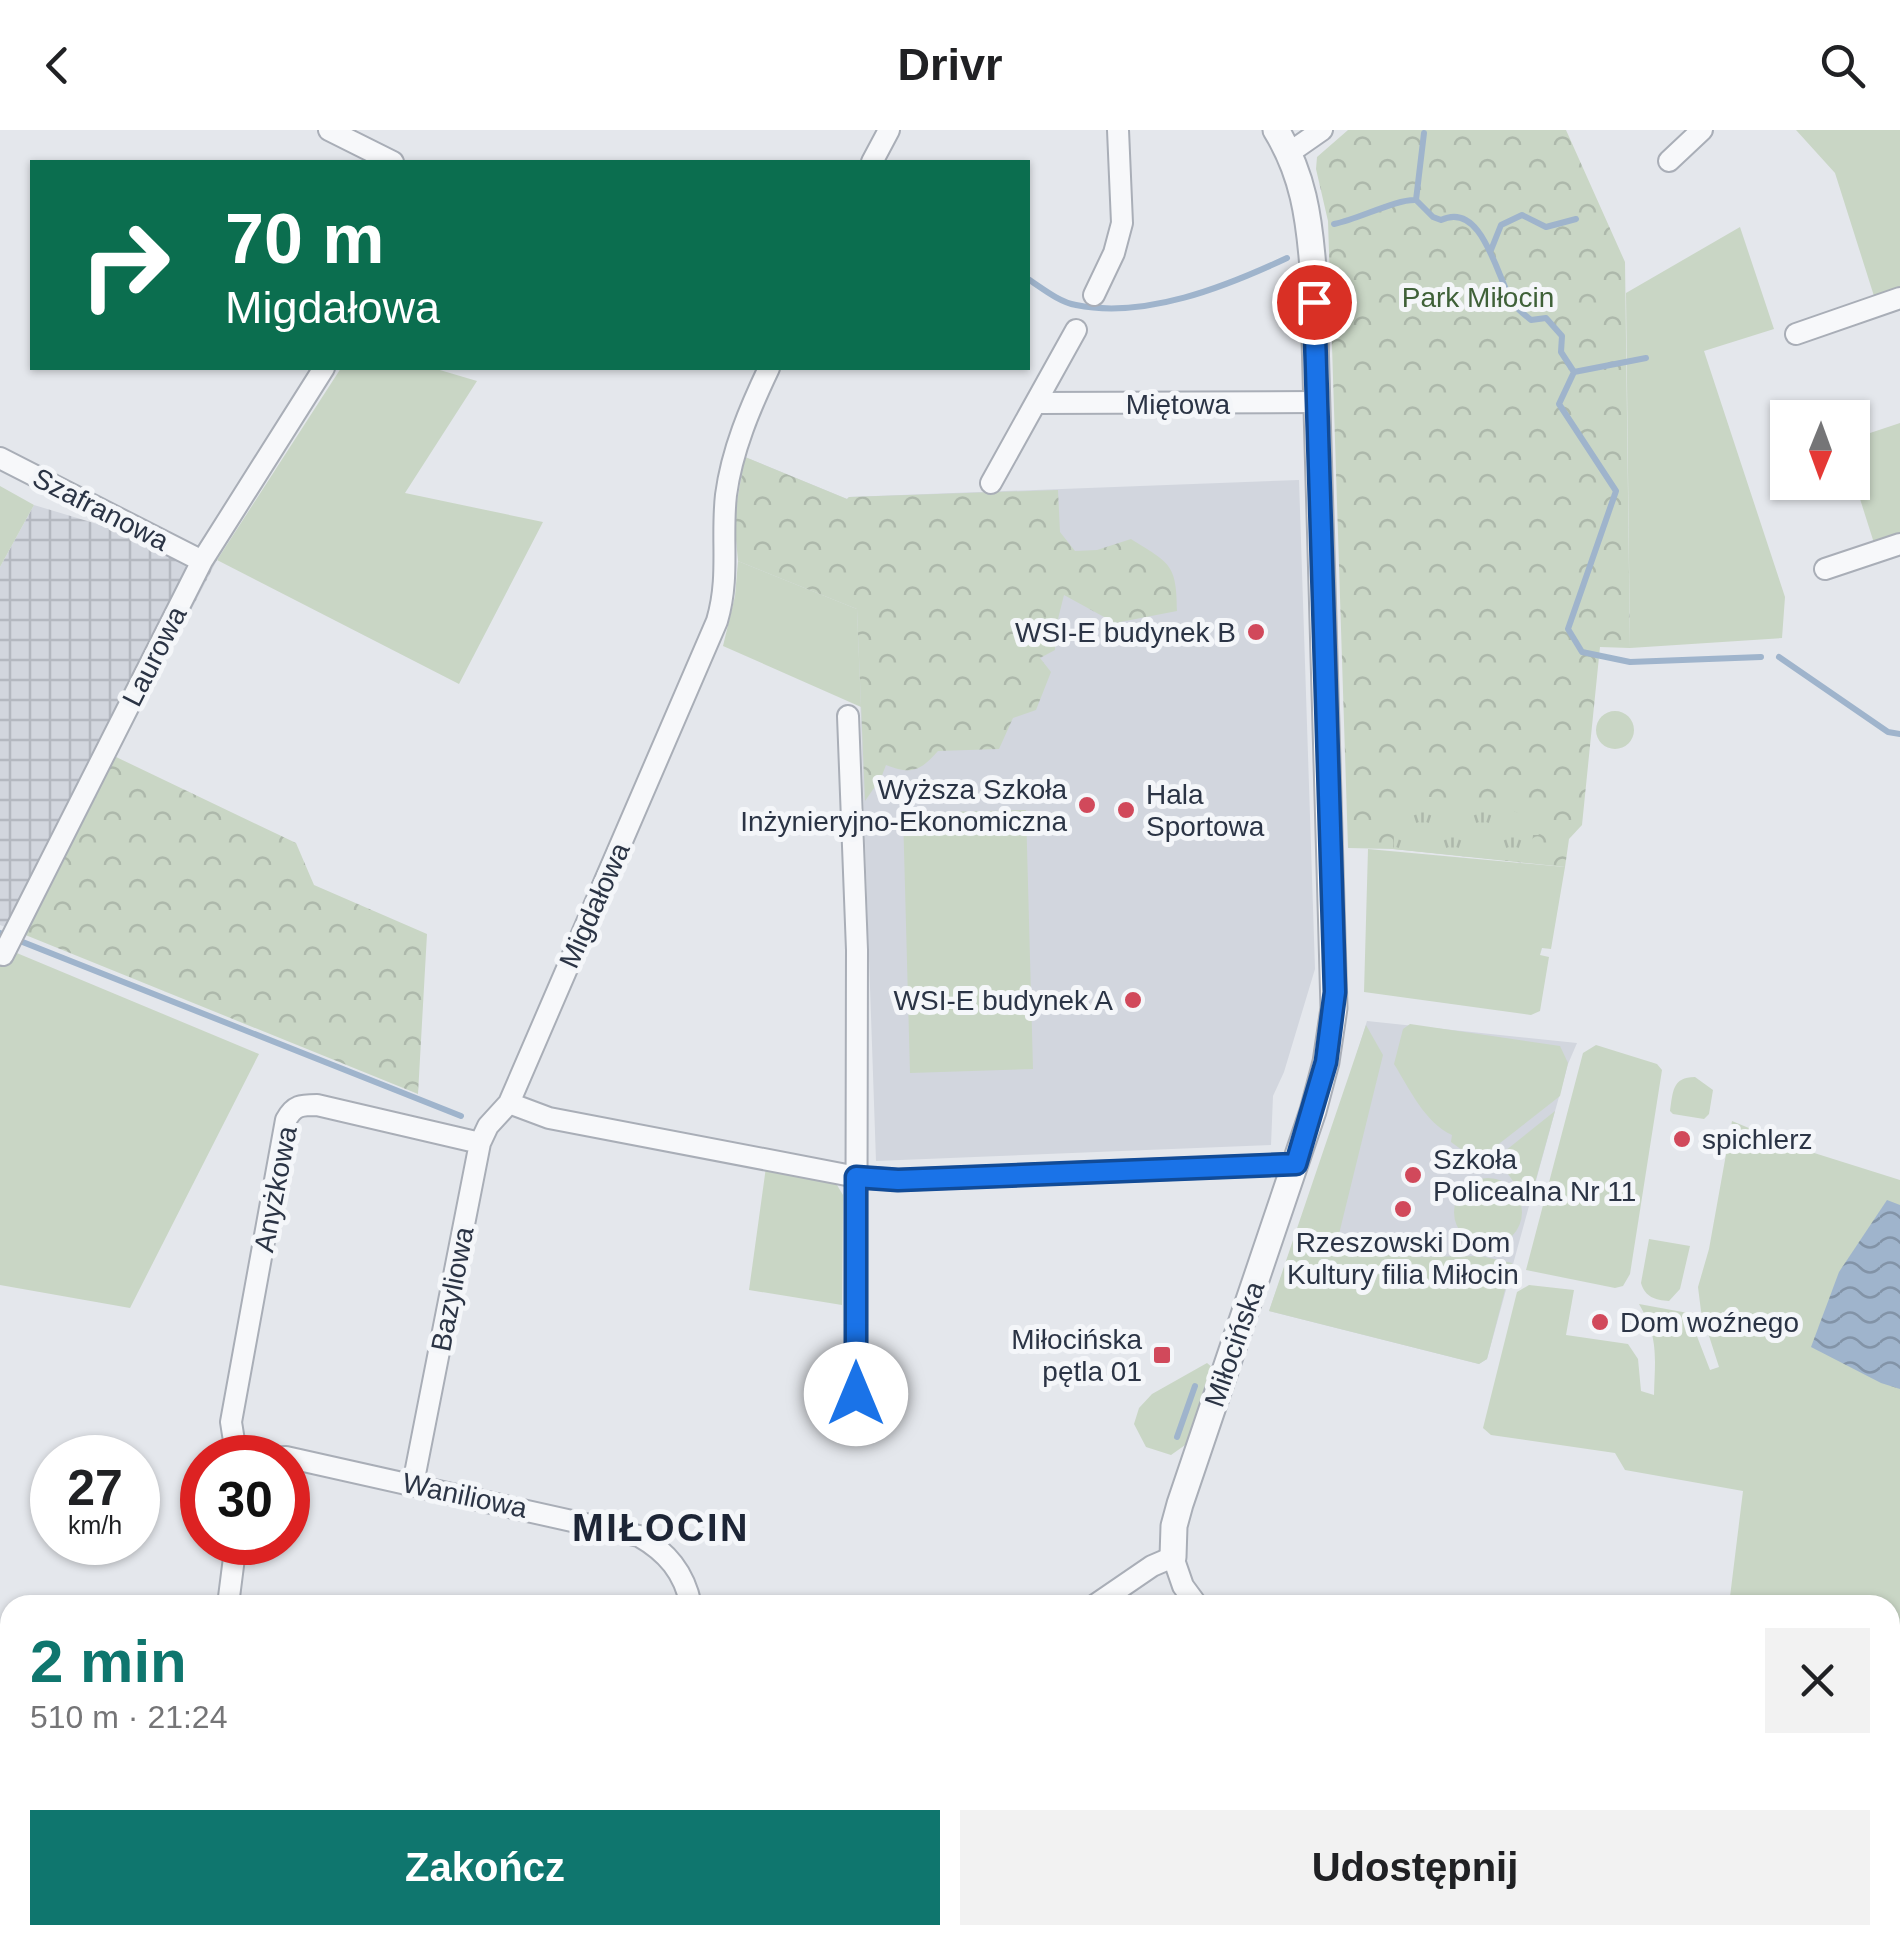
<!DOCTYPE html>
<html lang="pl">
<head>
<meta charset="utf-8">
<style>
	body { margin:0; font-family:Arial,sans-serif; background:#f2f2f2; color:#202124; height:100vh; display:flex; flex-direction:column; font-size:38px; white-space:nowrap }
	* { box-sizing:border-box; margin:0 }
	p { font-size:32px; color:#757577 }
	.icon { flex:none; width:55px; height:55px; fill:none; stroke:currentColor; stroke-width:2; stroke-linecap:round; stroke-linejoin:round }
	.map { position:relative; flex:1; overflow:hidden }
	.drawer { position:absolute; left:0px; top:1465px; width:1900px; height:350px; display:flex; flex-direction:column; background:#fff; border-radius:30px 30px 0 0; box-shadow:0 2px 8px #0004 }
	.drawer>* { flex:none }
	.banner { position:absolute; left:30px; top:30px; width:1000px; height:210px; border-radius:0px; box-shadow:0 2px 8px #0004; background:#0b6e4f; color:#fff; overflow:hidden }
	.needle { width:65px; rotate:181deg }
	.controls { position:absolute; left:1770px; top:270px; display:grid; gap:20px }
	.controls a { display:grid; place-items:center; width:100px; height:100px; border-radius:0px; background:#fff; box-shadow:0 2px 8px #0004; font-size:50px }
	.speed { position:absolute; left:30px; top:1305px; display:flex; gap:20px; font-size:50px; font-weight:700; text-align:center }
	.speed>* { display:grid; place-content:center; width:130px; height:130px; border-radius:50%; background:#fff; box-shadow:0 2px 8px #0004; line-height:1 }
	.speed small { font-size:25px; font-weight:400 }
	.speed .limit { border:15px solid #d22; background:#fff; color:#111 }
	.pin { position:absolute; display:grid; place-items:center; width:85px; height:85px; color:#fff; margin:-42px; border:5px solid #fff; border-radius:50%; box-shadow:0 2px 10px #0007 }
	.me { position:absolute; width:110px; margin:-55px; rotate:0deg; stroke-linejoin:round; filter:drop-shadow(0 0 8px #0008) }
	.turn { display:flex; align-items:center; gap:35px; height:210px; padding:0 30px; font-size:45px }
	.turn .icon { width:130px; height:130px; stroke-width:2.5 }
	.turn b { display:block; font-size:70px; line-height:85px }
	.round { display:grid; place-items:center; flex:none; width:105px; height:105px; border-radius:0px; background:#f2f2f2 }
	.headline { display:flex; align-items:center; justify-content:space-between; height:170px; padding:0 30px }
	h1 { font-size:60px; font-weight:700; line-height:75px; color:#0f766e }
	.cta { display:flex; gap:20px; margin-top:auto; padding:20px 30px }
	.cta a { flex:1; height:115px; border-radius:0px; background:#0f766e; color:#fff; font-size:40px; font-weight:700; line-height:115px; text-align:center }
	.cta a+a { background:#f2f2f2; color:#202124 }
	header { display:flex; justify-content:space-between; align-items:center; height:130px; padding:0 30px; background:#fff; font-size:45px; font-weight:700 }
	.map>svg:first-child { display:block }
	.built { fill:#d2d6de }
	.industrial { fill:url(#industrial-grid) }
	.green { fill:#c9d6c5 }
	.forest { fill:url(#forest-crowns) }
	.park { fill:url(#park-tufts) }
	.water { fill:url(#water-waves) }
	.lines { fill:none; stroke-linecap:round; stroke-linejoin:round }
	.stream { stroke:#9fb4cc; stroke-width:6 }
	.minor-casing { stroke:#a9aeb7; stroke-width:24 }
	.tertiary-casing { stroke:#a9aeb7; stroke-width:29 }
	.minor { stroke:#f7f8fa; stroke-width:20 }
	.tertiary { stroke:#f7f8fa; stroke-width:25 }
	.route-casing { stroke:#114b97; stroke-width:25 }
	.route { stroke:#1a73e8; stroke-width:18 }
	.poi-dot { fill:#d1495b; stroke:#f4f6f9; stroke-width:4 }
	.labels { text-anchor:middle; stroke-width:10; stroke-linejoin:round; paint-order:stroke }
	.park-label { font-size:28px; fill:#3f6138; stroke:#f4f6f9 }
	.street-label { font-size:28px; fill:#2b3445; stroke:#f4f6f9 }
	.poi-label { font-size:28px; fill:#2b3445; stroke:#f4f6f9; text-anchor:end }
	.district-label { font-size:38px; font-weight:bold; letter-spacing:2.5px; fill:#1d2536; stroke:#f4f6f9 }
</style>
</head>
<body>
<header><svg class="icon" aria-label="back" viewBox="0 0 24 24"><path d="M15 5l-7 7 7 7"/></svg>Drivr<svg class="icon" aria-label="search" viewBox="0 0 24 24"><circle cx="10" cy="10" r="6"/><path d="M15 15l6 6"/></svg></header>
<div class="map">
<svg width="1900" height="1815" viewBox="0 0 1900 1815">
	<defs>
		<pattern id="industrial-grid" width="8" height="8" patternUnits="userSpaceOnUse" patternTransform="scale(2.5)"><rect width="8" height="8" fill="#d2d6de"/><path d="M0 4h8M4 0v8" fill="none" stroke="#b4b8c0"/></pattern>
		<pattern id="forest-crowns" width="20" height="18" patternUnits="userSpaceOnUse" patternTransform="scale(2.5)"><rect width="20" height="18" fill="#c9d6c5"/><path d="M2 6a3 3 0 1 1 6 0M12 15a3 3 0 1 1 6 0" fill="none" stroke="#adb8ab"/></pattern>
		<pattern id="park-tufts" width="24" height="20" patternUnits="userSpaceOnUse" patternTransform="scale(2.5)"><rect width="24" height="20" fill="#c9d6c5"/><path d="M3 7l-1-3M5 7V3M7 7l1-3M15 17l-1-3M17 17v-4M19 17l1-3" fill="none" stroke="#adb8ab"/></pattern>
		<pattern id="water-waves" width="16" height="10" patternUnits="userSpaceOnUse" patternTransform="scale(2.5)"><rect width="16" height="10" fill="#9fb4cc"/><path d="M0 5q4-4 8 0t8 0" fill="none" stroke="#8293a7"/></pattern>
	</defs>
	<rect width="100%" height="100%" fill="#e4e7ec"/>
	<path class="built" d="M745,327l102,42 2,-2 450,-17 16,489 -31,103 -11,24 -2,49 -395,16 -19,-552 -119,-48 2,-83z
		M1367,891l210,22 -9,21 -81,295 -8,5 -210,-53 68,-194z"/>
	<path class="industrial" d="M34,375l183,55 -194,374 -23,-9v-358z"/>
	<path class="green" d="M1796,0h104v158l-26,8 -39,-123z
		M1740,97l34,102 -70,22 81,246 -3,41 -152,10 -4,-355z
		M341,238h92l44,13 -72,112 138,29 -84,162 -242,-124z
		M1900,293v112l-26,8 -21,-66 -1,-38z
		M0,356l34,19 -34,62z
		M738,431l119,48 4,98 -138,-61 12,-50z
		M1596 600a19 19 0 1 1 38 0a19 19 0 1 1-38 0Z
		M1026,680l7,259 -123,4 -7,-260z
		M1368,719l197,18 -14,82 -9,-1 -2,7 9,2 -9,54 -9,4 -167,-23z
		M0,816l259,108 -129,254 -130,-23z
		M1410,894l150,22 8,17 -8,33 -83,65 -26,-19 1,-7c-27,-12 -43,-47 -58,-71l9,-35z
		M1366,895l17,30 -45,183 77,19 66,-1 31,7 -25,96 -8,5 -210,-53z
		M1596,915l61,19 5,6 -32,204 -7,12 -8,2 -89,-18 57,-217z
		M1695,947l18,13 -4,24 -5,5 -31,-5 -3,-3c3,-19 2,-34 25,-34z
		M1555,981l-26,93 -21,-30 -23,-7z
		M1732,991l60,25 108,34v655l-10,-3v-227h-161l14,-114 -118,-21 -10,-17 -124,-18 -8,-7 34,-136 12,-7 45,5 -8,45 62,9 10,15 3,32 13,4c1,-38 5,-57 -15,-91l49,9 22,57 9,-3 -18,-56 -3,-24 11,-38z
		M766,1037l68,13 9,15 -1,110 -93,-15z
		M1454 1082a34 34 0 1 1 68 0a34 34 0 1 1-68 0Z
		M1649,1109l41,7 -10,43 -11,12c-14,-1 -24,-4 -28,-18z
		M1207,1233l6,5 -25,75 -17,12 -25,-8 -12,-23 5,-16 13,-14z"/>
	<path class="forest" d="M1348,0h218l59,132 5,386 -30,-1 -18,178 -13,14 -4,28 -172,-18 -45,-1 -20,-627 -12,-52 1,-12z
		M745,327l102,42 2,-2 209,-7 2,42 15,19 22,-1 34,-11c38,24 46,24 46,72l-62,12 -51,-28 -8,32 -1,23 -15,8 11,14 -15,38 -23,8 -14,31 -61,2c-18,20 -26,24 -52,14l-5,13 -16,23 -8,-192 -119,-48 -4,-43z
		M114,626l182,87 18,42 113,49 -9,160 -395,-160z"/>
	<path class="park" d="M1405,664l94,11 32,13 8,17h-6l-3,28 -137,-14 1,-18 7,-5z"/>
	<path class="water" d="M1887,1070l13,5v184l-19,-6 -70,-36 28,-75z"/>
	<g class="lines">
		<path class="stream" d="M1416,70l8,-67
			M1334,94c25,-5 62,-25 82,-24l17,17 8,3c42,-20 56,59 72,83 4,6 12,12 18,17l15,-2 16,18 -1,16 13,20 -15,32 57,87 -48,138 14,23 48,10 131,-5
			M1491,120l10,-25 21,-10 24,12 30,-8
			M1028,149c14,9 31,23 48,26 69,14 149,-18 211,-47
			M1574,242l72,-14
			M1779,527l109,75 12,2
			M0,803l461,183
			M1177,1307l18,-51
			M8,1595h2"/>
		<g class="minor-casing">
			<path id="minor" d="M329,0l64,32
				M1289,23l33,-23
				M1669,31l33,-31
				M872,32l17,-32
				M1094,165l20,-42 8,-30 -4,-93
				M1796,204l104,-36
				M1037,273l281,-1
				M0,328l202,103
				M991,353l85,-153
				M1825,439l75,-25
				M848,586l9,234 -1,482
				M3,825l199,-394 122,-193
				M509,973l40,15 308,59 41,3 398,-16
				M244,1328l-10,-17 -3,-19 55,-302c8,-15 15,-15 31,-15l163,38
				M261,1328l25,-1 353,79c28,16 45,36 52,69
				M413,1354l67,-341 8,-17 21,-23 208,-482c13,-44 4,-82 9,-126 6,-45 24,-87 43,-127
				M228,1475l8,-63
				M1095,1475l57,-39 21,-9 10,29 14,19
				M305,1815l1,-10
				M690,1815l2,-10
				M1199,1815l1,-10
				M1373,1815v-10"/>
		</g>
		<g class="tertiary-casing">
			<path id="tertiary" d="M1173,1427l1,-31 6,-22 133,-393 13,-49 8,-54 -21,-740c-4,-51 -10,-94 -37,-138"/>
		</g>
		<use href="#minor" class="minor"/>
		<use href="#tertiary" class="tertiary"/>
	</g>
	<g class="lines">
		<g class="route-casing">
			<path id="route" d="M856,1264v-217l42,3 398,-16 30,-102 9,-70 -21,-690"/>
		</g>
		<use href="#route" class="route"/>
	</g>
	<g class="poi-dot">
		<circle cx="1256" cy="502" r="10"/>
		<circle cx="1087" cy="675" r="10"/>
		<circle cx="1126" cy="680" r="10"/>
		<circle cx="1133" cy="870" r="10"/>
		<circle cx="1682" cy="1009" r="10"/>
		<circle cx="1413" cy="1045" r="10"/>
		<circle cx="1403" cy="1079" r="10"/>
		<circle cx="1600" cy="1192" r="10"/>
		<rect x="1152" y="1215" width="20" height="20" rx="5"/>
	</g>
	<g class="labels">
		<g class="park-label">
			<text x="1478" y="177">Park Miłocin</text>
		</g>
		<g class="street-label">
			<text x="1178" y="284">Miętowa</text>
			<text transform="translate(101 379) rotate(27)" y="10">Szafranowa</text>
			<text transform="translate(154 526) rotate(-63)" y="10">Laurowa</text>
			<text transform="translate(594 775) rotate(-66)" y="10">Migdałowa</text>
			<text transform="translate(275 1059) rotate(-79)" y="10">Anyżkowa</text>
			<text transform="translate(452 1159) rotate(-79)" y="10">Bazyliowa</text>
			<text transform="translate(1234 1214) rotate(-71)" y="10">Miłocińska</text>
			<text transform="translate(465 1365) rotate(12)" y="10">Waniliowa</text>
		</g>
		<g class="poi-label">
			<text x="1236" y="512">WSI-E budynek B</text>
			<text x="1067" y="669">Wyższa Szkoła<tspan x="1067" dy="32">Inżynieryjno-Ekonomiczna</tspan></text>
			<text x="1146" y="674" text-anchor="start">Hala<tspan x="1146" dy="32">Sportowa</tspan></text>
			<text x="1113" y="880">WSI-E budynek A</text>
			<text x="1702" y="1019" text-anchor="start">spichlerz</text>
			<text x="1433" y="1039" text-anchor="start">Szkoła<tspan x="1433" dy="32">Policealna Nr 11</tspan></text>
			<text x="1403" y="1122" text-anchor="middle">Rzeszowski Dom<tspan x="1403" dy="32">Kultury filia Miłocin</tspan></text>
			<text x="1620" y="1202" text-anchor="start">Dom woźnego</text>
			<text x="1142" y="1219">Miłocińska<tspan x="1142" dy="32">pętla 01</tspan></text>
		</g>
		<g class="district-label">
			<text x="661" y="1411">MIŁOCIN</text>
		</g>
	</g>
</svg>
<div class="controls">
<a><svg class="needle" viewBox="-14 -14 28 28"><path d="M0-13l5 13h-10z" fill="#e53935"/><path d="M0 13l5-13h-10z" fill="#757577"/></svg></a>
</div>
<div class="speed"><div>27<small>km/h</small></div><div class="limit">30</div></div>
<div class="pin" style="left:1314px;top:172px;background:#d93025"><svg class="icon" aria-label="arrive" viewBox="0 0 24 24"><path d="M6 21V4h12l-3 4 3 4H6"/></svg></div>
<svg class="me" style="left:856px;top:1264px" viewBox="-20 -20 40 40"><circle r="19" fill="#fff"/><path d="M0-13L10 11 0 6-10 11z" fill="#1a73e8"/></svg>
<div class="banner">
<div class="turn"><svg class="icon" aria-label="right" viewBox="0 0 24 24"><path d="M7 20v-9h11M14 6l5 5-5 5"/></svg><div><b>70 m</b>Migdałowa</div></div>
</div>
<section class="drawer">
<div class="headline"><div><h1>2 min</h1><p>510 m · 21:24</p></div><a class="round"><svg class="icon" aria-label="close" viewBox="0 0 24 24"><path d="M6 6l12 12M18 6L6 18"/></svg></a></div>
<div class="cta"><a>Zakończ</a><a>Udostępnij</a></div>
</section>
</div>
</body>
</html>
